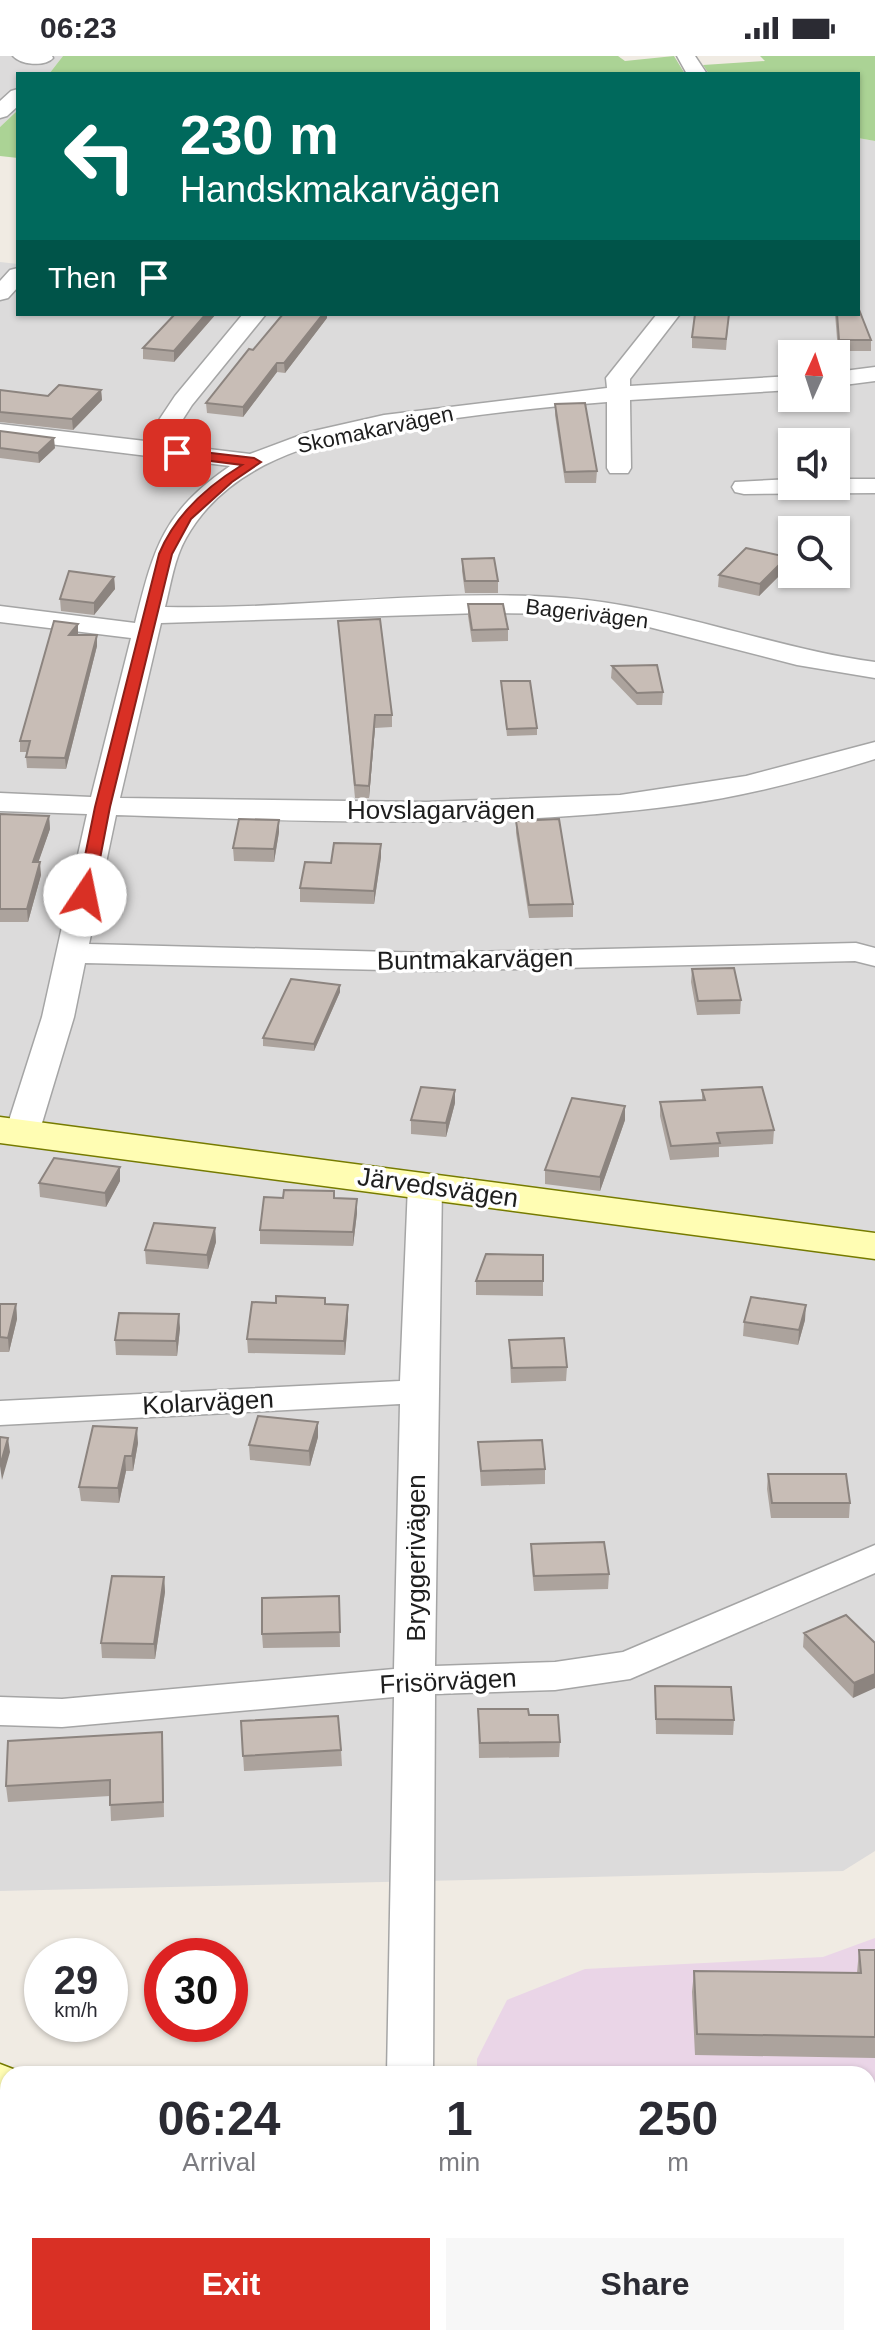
<!DOCTYPE html>
<html lang="en">
<head>
<meta charset="utf-8">
<style>
	body { margin:0; font-family:Helvetica,sans-serif; background:#f7f7f7; color:#2b2b33; height:100vh; display:flex; flex-direction:column; font-size:30px; white-space:nowrap }
	* { box-sizing:border-box; margin:0 }
	p { font-size:26px; color:#7c7c81 }
	.icon { flex:none; width:44px; height:44px; fill:none; stroke:currentColor; stroke-width:2; stroke-linecap:round; stroke-linejoin:round }
	.map { position:relative; flex:1; overflow:hidden }
	.sheet { position:absolute; left:0px; top:2010px; width:876px; height:280px; display:flex; flex-direction:column; background:#fff; border-radius:24px 24px 0 0; box-shadow:0 2px 6px #0004 }
	.sheet>* { flex:none }
	.hud { position:absolute; left:16px; top:16px; width:844px; height:244px; border-radius:0px; box-shadow:0 2px 6px #0004; background:#00695c; color:#fff; overflow:hidden }
	.needle { width:52px; rotate:3deg }
	.controls { position:absolute; left:778px; top:284px; display:grid; gap:16px }
	.controls a { display:grid; place-items:center; width:72px; height:72px; border-radius:0px; background:#fff; box-shadow:0 2px 6px #0004; font-size:40px }
	.speed { position:absolute; left:24px; top:1882px; display:flex; gap:16px; font-size:40px; font-weight:700; text-align:center }
	.speed>* { display:grid; place-content:center; width:104px; height:104px; border-radius:50%; background:#fff; box-shadow:0 2px 6px #0004; line-height:1 }
	.speed small { font-size:20px; font-weight:400 }
	.speed .limit { border:12px solid #d22; background:#fff; color:#111 }
	.pin { position:absolute; display:grid; place-items:center; width:68px; height:68px; color:#fff; margin:-34px; border-radius:16px; box-shadow:0 4px 12px #0006 }
	.me { position:absolute; width:88px; margin:-44px; rotate:11deg; stroke-linejoin:round; filter:drop-shadow(0 0 6px #0008) }
	.turn { display:flex; align-items:center; gap:28px; height:168px; padding:0 32px; font-size:36px }
	.turn .icon { width:104px; height:104px; stroke-width:2.5 }
	.turn b { display:block; font-size:56px; line-height:68px }
	.then { display:flex; align-items:center; height:76px; padding:0 32px; background:#0003; gap:16px; font-size:30px }
	.eta { display:flex; justify-content:space-evenly; align-items:center; height:136px; text-align:center }
	.eta b { font-size:48px; font-weight:700; line-height:56px }
	.primary-button { display:flex; gap:16px; margin-top:auto; padding:16px 32px }
	.primary-button a { flex:1; height:92px; border-radius:0px; background:#d93025; color:#fff; font-size:32px; font-weight:700; line-height:92px; text-align:center }
	.primary-button a+a { background:#f7f7f7; color:#2b2b33 }
	.status { display:flex; justify-content:space-between; align-items:center; height:56px; padding:0 40px; background:#fff; direction:ltr }
	.status svg { height:22px; fill:currentColor }
	.map>svg:first-child { display:block }
	.residential { fill:#dcdbdb; fill-rule:evenodd }
	.industrial { fill:#ead5e7 }
	.forest { fill:#abd395 }
	.lines { fill:none; stroke-linecap:round; stroke-linejoin:round }
	.street-casing { stroke:#a5a5a5; stroke-width:3 }
	.secondary-casing { stroke:#767b00; stroke-width:3 }
	.street { fill:#fff; fill-rule:evenodd }
	.secondary { fill:#fffdb3; fill-rule:evenodd }
	.wall { fill:#aca39d }
	.shaded-wall { fill:#8c847f }
	.building { fill:#c8bdb6; stroke:#8c847f; stroke-width:2 }
	.route { fill:#d93025; stroke:#8d1f18; stroke-width:2 }
	.labels { text-anchor:middle; stroke-width:7; stroke-linejoin:round; paint-order:stroke }
	.far-street-label { font-size:22px; fill:#1e1e1e; stroke:#fff }
	.street-label { font-size:26px; fill:#1e1e1e; stroke:#fff }
</style>
</head>
<body>
<div class="status"><b>06:23</b><svg viewBox="0 0 49 12"><path d="M0 12V9h3v3zM5 12V6h3v6zM10 12V3h3v9zM15 12V0h3v12zM26 1h20v11H26zM47 4h2v5h-2z"/></svg></div>
<div class="map">
<svg width="875" height="2290" viewBox="0 0 875 2290">
	<rect width="100%" height="100%" fill="#f0ebe3"/>
	<path class="residential" d="M0,0h63l-14,18h-31v36l-18,17z
		M858,82l17,3v1710l-32,20 -843,20v-1629l18,2v50h840zM792,298h44v44h-44zM792,386h44v44h-44zM792,474h44v44h-44z"/>
	<path class="industrial" d="M875,1882v408h-28l-16,-8h37v-264h-391v-15l30,-59 78,-31 238,-12z"/>
	<path class="forest" d="M63,0h555l7,5 49,-5 11,18h-636z
		M760,0h115v85l-17,-3v-64h-149l-6,-9 62,-4z
		M18,54v48l-18,-2v-29z"/>
	<g class="lines">
		<g class="street-casing">
			<path id="street" d="M13,0h39l1,2c-8,9 -32,7 -40,-2z
				M677,0h18l12,18h-20z
				M18,33v17l-11,10 -7,2v-17l11,-10z
				M18,212v19l-10,11 -8,2v-19l10,-11z
				M243,258h23l-74,91 -25,39 83,10 59,-22 75,-17 223,-27 -1,-10 51,-64h23l-50,65v7l162,-10v14l-162,10 1,68 -3,5h-18l-3,-5v-66c-53,4 -106,10 -158,17 -93,13 -212,28 -263,119 -12,21 -15,46 -21,69 133,3 269,-19 401,-9 105,8 205,50 309,64v16l-78,-13 -152,-39 -77,-12 -87,-1 -320,10 -41,175 306,4 194,-7 126,-19 129,-34v17c-64,20 -129,37 -195,46 -186,25 -377,16 -564,10l-27,129 340,9 427,-10 19,5v18l-20,-5 -426,10 -344,-8 -11,54 -35,116 -5,7 -12,3 -12,-3 -5,-7 37,-116 45,-203 -87,-3v-18l91,4 40,-159 -131,-16v-16l135,17c19,-75 27,-110 95,-157l-230,-28v-14l145,17 30,-45z
				M875,311v14l-39,5v-14z
				M792,423v7h44v-7h39v14l-131,1 -9,-2 -3,-5 3,-5z
				M425,1119l12,3 5,7 -7,481 120,-4 68,-10 252,-107v28l-245,106 -75,11 -120,4 -2,380h-46l7,-377 -332,30 -62,-2v-28l62,2 332,-30 6,-265 -400,21v-24l400,-20 8,-196 5,-7z"/>
		</g>
		<g class="secondary-casing">
			<path id="secondary" d="M0,1061l875,116v26l-875,-116z
				M0,2008l26,10h-18v43l-8,-3z
				M286,2282h69l4,8h-69z"/>
		</g>
		<use href="#street" class="street"/>
		<use href="#secondary" class="secondary"/>
	</g>
	<path class="wall" d="M175,258h41l-42,48 -31,-3v-11z
		M729,258l-3,36 -34,-2v-11z
		M835,258h23l13,26v11h-33z
		M327,262l-42,55 -8,-1 -34,45 -36,-4 -1,-10 47,-53z
		M0,334l48,6 53,-6 1,10 -29,30 -73,-8z
		M555,348l42,67 -1,12h-31l-10,-68z
		M0,375l55,17 -16,15 -39,-5z
		M787,501l-1,12 -27,27 -41,-9 1,-12z
		M462,503l36,22v12h-33l-3,-22z
		M114,521l1,12 -21,26 -33,-4 -1,-12z
		M468,548l40,25v12l-36,1 -4,-26z
		M338,565l54,94v12l-17,1 -6,70h-14z
		M78,579l19,11 -31,123 -39,-1 -1,-11 1,-5h-7v-11z
		M612,610l51,26 -1,13h-25l-26,-27z
		M501,625l36,47v7l-30,1z
		M0,758l49,2 1,13 -12,33 3,13 -13,47h-28z
		M516,765l57,83v13l-44,1 -13,-85z
		M279,776l-5,30 -40,-1 -1,-13z
		M381,801l-7,47 -74,-2v-14l31,-25z
		M692,913l49,31 -1,14 -43,1 -6,-33z
		M340,929v7l-26,59 -51,-5v-8z
		M702,1034l72,40 -1,14 -54,3v10l-49,3 -10,-44v-14l42,-2z
		M455,1047l-9,34 -35,-3v-14z
		M625,1050v14l-25,71 -55,-7v-14z
		M120,1125l-14,26 -66,-10 -1,-14z
		M334,1142l23,15 -4,33 -93,-2v-14z
		M215,1172l1,14 -8,27 -62,-5 -1,-14z
		M543,1199v41l-67,-1v-14z
		M325,1242v6l23,15 -3,36 -97,-2 -1,-14 29,-36z
		M0,1248h16l1,15 -8,33h-9z
		M805,1264l-7,25 -55,-9 1,-14z
		M180,1272l-3,28 -61,-1 -1,-15z
		M509,1284l58,27 -1,14 -55,2z
		M318,1381l-8,29 -60,-6 -1,-15z
		M478,1386l67,27v15l-64,2z
		M138,1387l-5,28h-7l-7,32 -38,-2 -2,-14z
		M768,1418l82,29 -1,15h-78l-4,-29z
		M531,1488l78,30 -1,15 -74,2 -3,-32z
		M164,1521l1,15 -10,67 -53,-1 -1,-15z
		M339,1540l1,51 -77,1 -1,-14z
		M804,1577l71,10 -22,55 -50,-51z
		M655,1630l79,34 -1,15 -77,-1z
		M478,1653l51,6 31,27 -1,15 -80,1z
		M241,1665l100,29 1,16 -98,5z
		M163,1691l1,70 -53,4 -1,-25 -102,6 -2,-16z
		M859,1894h16v108l-180,-3 -3,-63 2,-21 163,2z
		M870,2101l5,1v44l-5,-1 -2,-28z"/>
	<path class="shaded-wall" d="M206,258h10l-42,48v-11z
		M323,258h4v4l-42,55 -1,-10z
		M277,307v9l-34,45v-10z
		M101,334l1,10 -29,30 -1,-11z
		M54,382l1,10 -16,15 -1,-10z
		M787,501l-1,12 -27,27 1,-12z
		M114,521l1,12 -21,26v-12z
		M78,568v11h-9z
		M97,579v11l-31,123 -1,-11z
		M375,659v13l-6,70v-12z
		M49,760l1,13 -16,46 -1,-13z
		M279,764v12l-5,30v-13z
		M381,788v13l-7,47v-13z
		M40,806l1,13 -13,47 -1,-13z
		M340,929v7l-26,59v-7z
		M455,1034v13l-9,34v-14z
		M625,1050v14l-25,71v-14z
		M120,1111v14l-14,26 -1,-14z
		M357,1143v14l-4,33v-14z
		M215,1172l1,14 -8,27 -1,-14z
		M16,1248l1,15 -8,33 -1,-14z
		M348,1249v14l-3,36 -1,-14z
		M806,1249l-1,15 -7,25 1,-15z
		M179,1258l1,14 -3,28 -1,-15z
		M318,1366v15l-8,29 -1,-15z
		M137,1372l1,15 -5,28 -1,-15z
		M8,1382l2,14 -8,28 -2,-14z
		M125,1400l1,15 -7,32 -1,-15z
		M164,1521l1,15 -10,67 -1,-15z
		M875,1618v14l-22,10 1,-15z"/>
	<path class="building" d="M858,251l13,33h-32l-2,-26h21z
		M175,258h31l-32,37 -31,-3z
		M283,258h40l-39,49h-7l-34,44 -37,-4 43,-54 4,1z
		M695,258h34l-3,25 -34,-2z
		M59,329l42,5 -29,29 -72,-7v-22l48,6z
		M585,347l12,68 -32,1 -10,-68z
		M0,375l54,7 -16,15 -38,-5z
		M746,492l41,9 -27,27 -41,-9z
		M494,502l4,23h-33l-3,-22z
		M69,515l45,6 -20,26 -34,-4z
		M468,548h35l5,25 -36,1z
		M380,563l12,96h-17l-6,71 -14,-1 -17,-164z
		M54,565l24,3 -9,11h28l-32,123 -39,-1 4,-16h-10z
		M657,609l6,27 -26,1 -25,-27z
		M501,625h29l7,47 -30,1z
		M0,758l49,2 -16,46h7l-13,47h-27z
		M239,763l40,1 -5,29 -41,-1z
		M559,763l14,85 -44,1 -13,-84z
		M334,787l47,1 -7,47 -74,-3 5,-26 26,1z
		M734,912l7,32 -43,1 -6,-32z
		M291,923l49,6 -26,59 -51,-6z
		M421,1031l34,3 -9,33 -35,-3z
		M762,1031l12,43 -57,3 3,10 -49,3 -11,-44 45,-2 -3,-10z
		M572,1042l53,8 -25,71 -55,-7z
		M54,1102l66,9 -15,26 -66,-10z
		M284,1134l50,1v7l23,1 -4,33 -93,-2 4,-33 19,1z
		M154,1167l61,5 -8,27 -62,-5z
		M486,1198l57,1v26h-67z
		M276,1240l49,2v6l23,1 -4,36 -97,-2 5,-37 24,1z
		M751,1241l55,8 -7,25 -55,-8z
		M0,1248h16l-8,34 -8,-1z
		M119,1257l60,1 -3,27 -61,-1z
		M564,1282l3,29 -55,1 -3,-28z
		M258,1360l60,6 -9,29 -60,-6z
		M93,1370l44,2 -5,28h-7l-7,32 -39,-1z
		M0,1381l8,1 -8,28z
		M542,1384l3,29 -64,2 -3,-29z
		M768,1418h78l4,29h-78z
		M604,1486l5,32 -75,2 -3,-32z
		M112,1520l52,1 -10,67 -53,-1z
		M339,1540l1,36 -78,2v-36z
		M846,1559l29,28v31l-21,9 -50,-50z
		M655,1630l76,1 3,33 -78,-1z
		M478,1653h50l1,6h29l2,27 -80,1z
		M338,1660l3,34 -98,6 -2,-35z
		M162,1676l1,70 -53,3v-25l-104,6 2,-45z
		M859,1894h16v87l-178,-3 -3,-63 167,2z
		M870,2101l5,1v28h-3z"/>
	<path class="route" d="M177,393l77,9 7,4 -29,20 -41,37 -19,35 -62,253 -17,88 -8,5 -8,-5 18,-88 64,-253c16,-39 47,-67 83,-89l-70,-9v-6z"/>
	<g class="labels">
		<g class="far-street-label">
			<text transform="translate(375 373) rotate(-12)" y="8">Skomakarvägen</text>
			<text transform="translate(587 557) rotate(7)" y="8">Bagerivägen</text>
		</g>
		<g class="street-label">
			<text x="441" y="763">Hovslagarvägen</text>
			<text transform="translate(475 903) rotate(-1)" y="9">Buntmakarvägen</text>
			<text transform="translate(438 1131) rotate(8)" y="9">Järvedsvägen</text>
			<text transform="translate(208 1346) rotate(-3)" y="9">Kolarvägen</text>
			<text transform="translate(416 1502) rotate(-90)" y="9">Bryggerivägen</text>
			<text transform="translate(448 1625) rotate(-3)" y="9">Frisörvägen</text>
		</g>
	</g>
</svg>
<div class="controls">
<a><svg class="needle" viewBox="-14 -14 28 28"><path d="M0-13l5 13h-10z" fill="#e53935"/><path d="M0 13l5-13h-10z" fill="#7c7c81"/></svg></a>
<a><svg class="icon" aria-label="sound" viewBox="0 0 24 24"><path d="M4 9h4l5-4v14l-5-4H4zM17 9q2 3 0 6"/></svg></a>
<a><svg class="icon" aria-label="search" viewBox="0 0 24 24"><circle cx="10" cy="10" r="6"/><path d="M15 15l6 6"/></svg></a>
</div>
<div class="speed"><div>29<small>km/h</small></div><div class="limit">30</div></div>
<div class="pin" style="left:177px;top:397px;background:#d93025"><svg class="icon" aria-label="arrive" viewBox="0 0 24 24"><path d="M6 21V4h12l-3 4 3 4H6"/></svg></div>
<svg class="me" style="left:85px;top:839px" viewBox="-20 -20 40 40"><circle r="19" fill="#fff"/><path d="M0-13L10 11 0 6-10 11z" fill="#d93025"/></svg>
<div class="hud">
<div class="turn"><svg class="icon" aria-label="left" viewBox="0 0 24 24"><path d="M17 20v-9H6M10 6l-5 5 5 5"/></svg><div><b>230 m</b>Handskmakarvägen</div></div>
<div class="then">Then<svg class="icon" aria-label="arrive" viewBox="0 0 24 24"><path d="M6 21V4h12l-3 4 3 4H6"/></svg></div>
</div>
<section class="sheet">
<div class="eta">
<div><b>06:24</b><p>Arrival</p></div>
<div><b>1</b><p>min</p></div>
<div><b>250</b><p>m</p></div>
</div>
<div class="primary-button"><a>Exit</a><a>Share</a></div>
</section>
</div>
</body>
</html>
